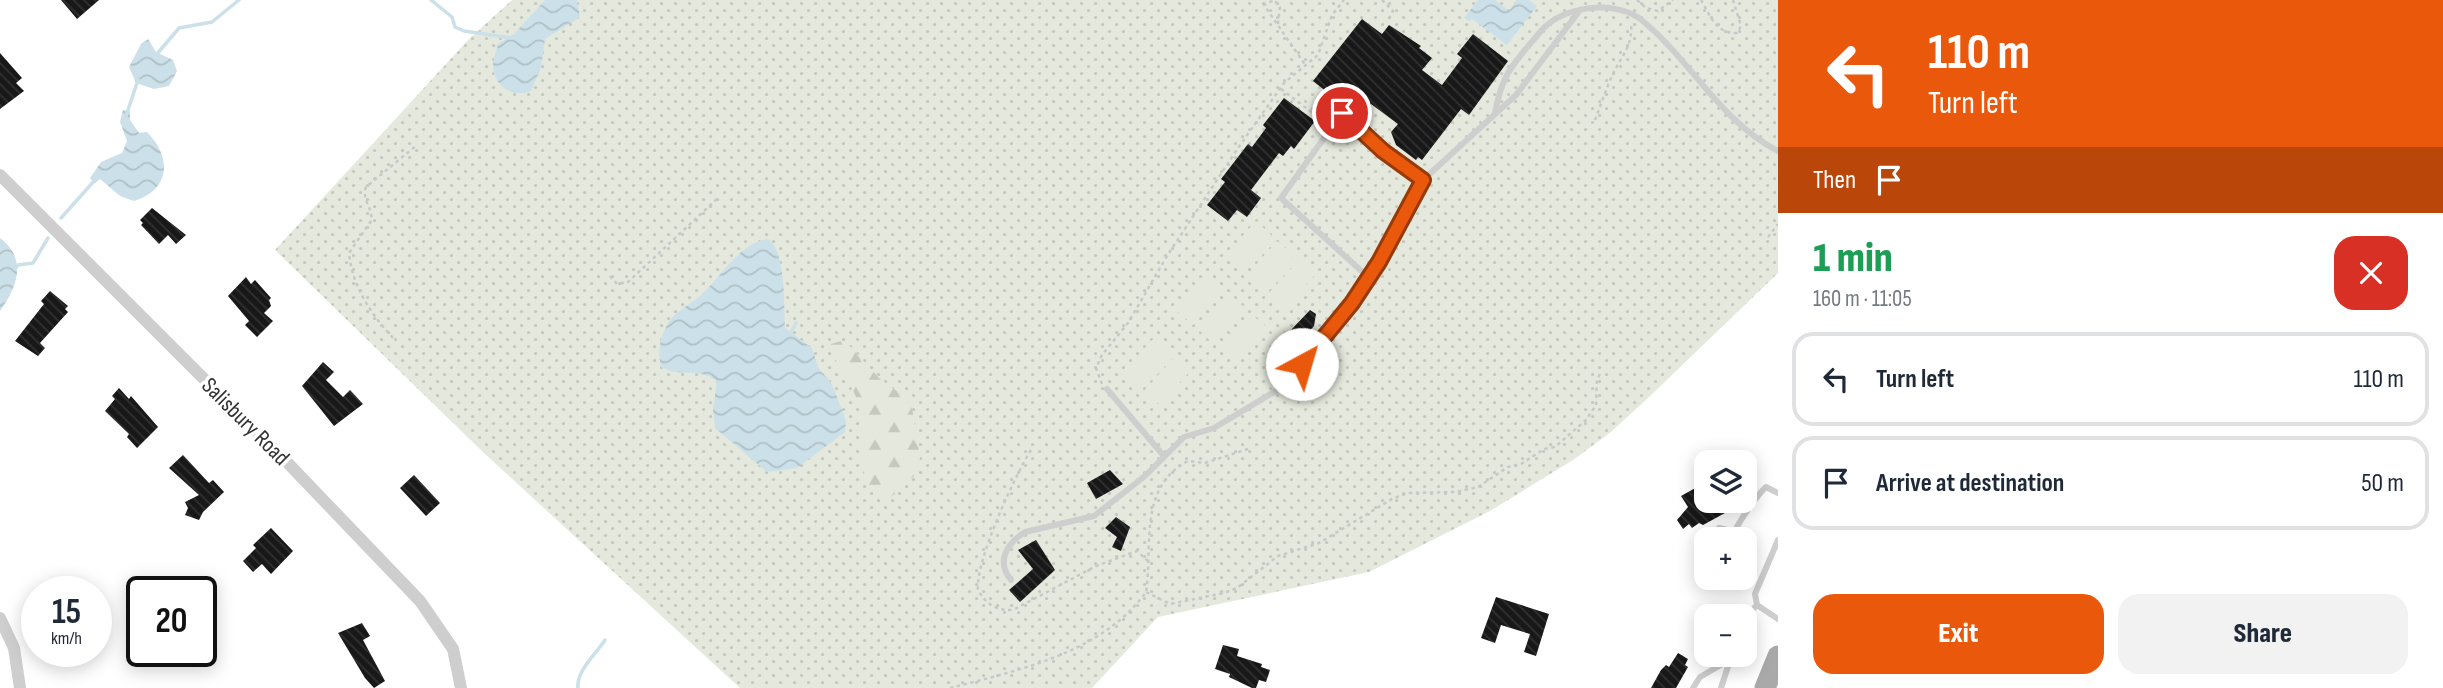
<!DOCTYPE html>
<html lang="en">
<head>
<meta charset="utf-8">
<style>
	body { margin:0; font-family:"Sofia Sans Condensed",sans-serif; background:#f2f2f3; color:#1f2937; height:100vh; display:flex; flex-direction:column; font-size:26px; white-space:nowrap }
	* { box-sizing:border-box; margin:0 }
	p { font-size:23px; color:#747a83 }
	.icon { flex:none; width:38px; height:38px; fill:none; stroke:currentColor; stroke-width:2; stroke-linecap:round; stroke-linejoin:round }
	.map { position:relative; flex:1; overflow:hidden }
	.sheet { display:flex; flex-direction:column; background:#fff; width:665px }
	.sheet>* { flex:none }
	.banner { background:#ea580c; color:#fff; overflow:hidden }
	.tools { position:absolute; left:1694px; top:450px; display:grid; gap:14px }
	.tools a { display:grid; place-items:center; width:63px; height:63px; border-radius:14px; background:#fff; box-shadow:0 4px 18px #0003; font-size:35px }
	.speed { position:absolute; left:21px; top:576px; display:flex; gap:14px; font-size:35px; font-weight:700; text-align:center }
	.speed>* { display:grid; place-content:center; width:91px; height:91px; border-radius:50%; background:#fff; box-shadow:0 4px 18px #0003; line-height:1 }
	.speed small { font-size:18px; font-weight:400 }
	.speed .limit { border:4px solid #111; border-radius:10px; background:#fff; color:#111 }
	.pin { position:absolute; display:grid; place-items:center; width:60px; height:60px; color:#fff; margin:-30px; border:4px solid #fff; border-radius:50%; box-shadow:0 2px 7px #0007 }
	.me { position:absolute; width:77px; margin:-38px; rotate:39deg; stroke-linejoin:round; filter:drop-shadow(0 0 5px #0008) }
	.turn { display:flex; align-items:center; gap:24px; height:147px; padding:0 35px; font-size:32px }
	.turn .icon { width:91px; height:91px; stroke-width:2.5 }
	.turn b { display:block; font-size:49px; line-height:60px }
	.then { display:flex; align-items:center; height:66px; padding:0 35px; background:#0003; gap:14px; font-size:26px }
	.round { display:grid; place-items:center; flex:none; width:74px; height:74px; border-radius:21px; background:#f2f2f3 }
	.head { display:flex; align-items:center; justify-content:space-between; height:119px; padding:0 35px }
	h1 { font-size:42px; font-weight:800; line-height:52px; color:#1e9e55 }
	.action { display:flex; gap:14px; margin-top:auto; padding:14px 35px }
	.action a { flex:1; height:80px; border-radius:21px; background:#ea580c; color:#fff; font-size:28px; font-weight:800; line-height:80px; text-align:center }
	.action a+a { background:#f2f2f3; color:#1f2937 }
	ul { padding:0; list-style:none }
	li { display:flex; align-items:center; gap:21px; height:94px; margin:0 14px 10px; padding:0 21px; border:4px solid #e0e1e3; border-radius:21px }
	li div { flex:1 }
	li b { display:block; font-size:26px }
	li em { font-style:normal }
	main { display:flex; flex:1; min-height:0 }
	.map>svg:first-child { display:block }
	.grass { fill:url(#grass-dots) }
	.forest { fill:url(#forest-firs) }
	.pitch { fill:#e5e9dd }
	.water { fill:url(#water-waves) }
	.lines { fill:none; stroke-linecap:round; stroke-linejoin:round }
	.stream { stroke:#cbe0e8; stroke-width:3.5 }
	.building { fill:url(#building-back-hatch) }
	.path { stroke:#c8c8c8; stroke-width:2.5; stroke-dasharray:3.5 3.5; stroke-linecap:butt }
	.service { stroke:#cecece; stroke-width:6 }
	.minor { stroke:#cecece; stroke-width:12 }
	.primary { stroke:#a9a9a9; stroke-width:21 }
	.route-casing { stroke:#983908; stroke-width:18 }
	.route { stroke:#ea580c; stroke-width:12 }
	.labels { text-anchor:middle; stroke-width:7; stroke-linejoin:round; paint-order:stroke }
	.street-label { font-size:23px; fill:#313131; stroke:#fff }
</style>
</head>
<body>
<main>
<div class="map">
<svg width="1778" height="688" viewBox="0 0 1778 688">
	<defs>
		<pattern id="grass-dots" width="8" height="8" patternUnits="userSpaceOnUse" patternTransform="scale(1.75)"><rect width="8" height="8" fill="#e5e9dd"/><path d="M2 2h.1M6 6h.1" fill="none" stroke="#c5c8be" stroke-width="1.8" stroke-linecap="round"/></pattern>
		<pattern id="forest-firs" width="22" height="20" patternUnits="userSpaceOnUse" patternTransform="scale(1.75)"><rect width="22" height="20" fill="#e5e9dd"/><path d="M5 1l3.5 6h-7zM16 11l3.5 6h-7z" fill="#c5c8be"/></pattern>
		<pattern id="water-waves" width="16" height="10" patternUnits="userSpaceOnUse" patternTransform="scale(1.75)"><rect width="16" height="10" fill="#cbe0e8"/><path d="M0 5q4-4 8 0t8 0" fill="none" stroke="#afc1c7"/></pattern>
		<pattern id="building-back-hatch" width="6" height="6" patternUnits="userSpaceOnUse" patternTransform="scale(1.75)"><rect width="6" height="6" fill="#181818"/><path d="M-1 5l2 2M0 0l6 6M5-1l2 2" fill="none" stroke="#313131"/></pattern>
	</defs>
	<rect width="100%" height="100%" fill="#fff"/>
	<path class="grass" d="M512,0h1266v273l-130,125 -37,34 -38,28 -83,51 -121,61 -211,45 -66,71h-352l-255,-234 -210,-204 193,-210z"/>
	<path class="forest" d="M841,341l10,6 28,31 26,19 7,11 8,50 -6,18 -24,22c-41,-10 -22,-57 -29,-85 -4,-21 -19,-41 -29,-59l-1,-10z"/>
	<path class="pitch" d="M1256,221l16,15 -31,35 -16,-15z
		M1277,241l17,14 -32,35 -16,-14z
		M1299,260l16,15 -32,35 -16,-15z
		M1208,276l16,14 -31,35 -16,-14z
		M1230,294l16,15 -32,35 -16,-15z
		M1251,314l17,14 -32,35 -16,-15z
		M1155,337l16,14 -32,35 -16,-14z
		M1175,356l16,14 -31,35 -16,-14z"/>
	<path class="water" d="M545,0h32l3,17 -35,22 -4,29 -10,23c-17,7 -37,-4 -38,-24 0,-7 3,-15 5,-23l16,-10z
		M1478,0h17l14,11 8,-11h12l8,6 -30,39 -35,-26 -3,2 -5,-3z
		M148,39l8,13 17,8 4,11 -8,15 -15,3 -18,-6 -7,-16 12,-23z
		M123,110l7,1v9l9,13 8,-1c24,24 25,57 -13,69l-14,-5 -20,-17 -5,4 -5,-5 11,-16 21,-9 5,-12 -7,-19z
		M0,238c28,21 17,50 0,73z
		M768,239c18,11 16,68 17,89l27,20 7,21 13,15 14,37 -1,11 -48,36 -30,4 -52,-44 -2,-19 4,-28c-18,-14 -37,-3 -56,-14 -3,-14 -2,-26 4,-38 8,-18 23,-22 36,-34 20,-18 37,-51 67,-56z"/>
	<g class="lines">
		<path class="stream" d="M431,0l21,17 3,10 9,4 47,7
			M157,54l22,-26 33,-6 27,-22
			M126,116l12,-36
			M61,218l34,-38
			M15,269l3,-4 15,-2 15,-25
			M790,334l6,-11
			M578,688c-2,-17 18,-34 27,-48"/>
	</g>
	<path class="building" d="M61,0h38l-22,19z
		M1362,19l20,15 7,-9 32,21 -2,2 13,10 -10,12 20,15 20,-27 -5,-4 16,-20 35,27 -39,54 -8,-6 -39,51 -4,-3 -2,3 -20,-15 -5,-13 7,-8 -27,-20 -9,12 -13,-10 9,-12 -15,-11 -11,13 -19,-15z
		M0,53l22,25 -6,5 8,8 -24,18z
		M1284,98l31,23 -21,28 -3,-3 -8,10 -4,-3 -28,37 10,8 -14,19 -10,-7 -9,11 -21,-16 18,-23 -4,-3 27,-35 4,3 14,-19 -3,-3z
		M152,208l34,27 -10,9 -8,-9 -9,9 -18,-19 2,-2 -3,-3z
		M246,277l5,7 4,-4 16,18 -2,2 2,6 -7,7 9,8 -16,16 -12,-12 4,-4 -21,-25z
		M50,291l18,15 -3,3 3,3 -28,31 5,5 -7,8 -23,-15 29,-37 -3,-3z
		M1310,310l6,4 -2,12 -27,30 -15,4 -1,-9z
		M323,362l11,10 -8,8 17,17 7,-7 13,14 -29,22 -32,-40z
		M119,388l10,11 2,-3 27,31 -21,21 -10,-11 2,-3 -24,-23 10,-12 -3,-3z
		M183,455l26,28 4,-3 11,12 -21,20 -4,8 -14,-5 3,-7 -3,-6 14,-7 -30,-27z
		M1110,470l13,14 -27,15 -9,-16z
		M414,475l26,28 -14,13 -26,-28z
		M1699,486l7,14h25l5,7 -33,18 -4,-2 -7,5 -3,-4 -6,5 -6,-9 11,-13 -7,-11z
		M1116,517l14,10 -9,24 -9,-4 5,-10 -12,-9z
		M271,528l22,23 -22,23 -9,-10 -9,8 -10,-11 13,-13 -3,-3z
		M1036,540l19,30 -35,32 -11,-12 24,-21 -15,-19z
		M103,596l5,41 -12,1v-41z
		M1496,597l53,17 -13,42 -12,-4 6,-18 -29,-9 -6,18 -14,-5z
		M362,623l8,13 -7,4 22,41 -11,7 -9,-10 -27,-45z
		M1223,645l16,4 -2,7 25,8 -1,3 9,3 -4,12 -7,-2 -3,8h-4l-23,-11 1,-3 -15,-5z
		M1678,653l10,6 -3,6 3,2 -12,21h-25l10,-18 5,-5 3,2z"/>
	<g class="lines">
		<path class="path" d="M1382,0l11,11 -6,11
			M1637,0l9,8 12,3 15,-11
			M1701,0c9,15 15,34 36,33l4,-7 -8,-26
			M1278,24l2,-17 -6,-7 -10,5 42,61
			M1281,89l45,34
			M1595,120c6,-15 11,-32 18,-46 9,-19 20,-28 18,-51
			M1768,237l10,-13
			M610,276l7,8 11,-2 91,-85
			M393,338c-22,-24 -41,-52 -44,-85l22,-32c3,-12 -10,-21 -5,-34l51,-42
			M1102,384l-6,-16 6,-13 26,-32 39,-67 71,-108 46,-65 34,-28 14,-40 12,-15
			M1031,450c-16,25 -56,112 -53,140 8,14 18,21 35,20l83,-44 41,-15 12,11
			M1146,592l24,12 54,-11 13,-5 41,-32 41,-13 73,-44 16,-6 48,-1 22,-5 30,-20 13,-3 23,-15 11,-2 31,-27 10,-15 1,-25 4,-8
			M950,688c69,-18 152,-35 196,-96 7,-47 -8,-105 42,-131l17,2 43,-14"/>
		<path class="service" d="M1495,113c7,-41 21,-52 46,-82 21,-25 71,-31 98,-13 50,39 80,103 139,133
			M1368,277l-87,-79 61,-85 41,38 40,29
			M1107,389l56,66
			M1707,539l12,-11 13,3
			M1732,539c1,-10 26,-45 34,-52l12,6
			M1706,540v15
			M1011,580c-15,-18 -5,-36 14,-48l69,-16 51,-40 39,-39 30,-9 72,-43 66,-82 27,-41 44,-82 93,-85 64,-85
			M1757,605l-2,-11 23,-54
			M1745,617l12,-12 21,14
			M1693,688l7,-11 31,-18
			M1721,688l11,-34"/>
		<path class="minor" d="M0,175l282,282 138,144 33,48 8,39
			M0,618l14,30 6,40"/>
		<path class="primary" d="M1765,688l13,-32"/>
	</g>
	<g class="lines">
		<g class="route-casing">
			<path id="route" d="M1302,364l50,-61 27,-41 44,-82 -40,-29 -41,-38"/>
		</g>
		<use href="#route" class="route"/>
	</g>
	<g class="labels">
		<g class="street-label">
			<text transform="translate(246 421) rotate(45)" y="8">Salisbury Road</text>
		</g>
	</g>
</svg>
<div class="tools">
<a><svg class="icon" aria-label="layers" viewBox="0 0 24 24"><path d="M12 4l9 5-9 5-9-5zM3 14l9 5 9-5"/></svg></a>
<a>+</a>
<a>−</a>
</div>
<div class="speed"><div>15<small>km/h</small></div><div class="limit">20</div></div>
<div class="pin" style="left:1342px;top:113px;background:#d93025"><svg class="icon" aria-label="arrive" viewBox="0 0 24 24"><path d="M6 21V4h12l-3 4 3 4H6"/></svg></div>
<svg class="me" style="left:1302px;top:364px" viewBox="-20 -20 40 40"><circle r="19" fill="#fff"/><path d="M0-13L10 11 0 6-10 11z" fill="#ea580c"/></svg>
</div>
<section class="sheet">
<div class="banner">
<div class="turn"><svg class="icon" aria-label="left" viewBox="0 0 24 24"><path d="M17 20v-9H6M10 6l-5 5 5 5"/></svg><div><b>110 m</b>Turn left</div></div>
<div class="then">Then<svg class="icon" aria-label="arrive" viewBox="0 0 24 24"><path d="M6 21V4h12l-3 4 3 4H6"/></svg></div>
</div>
<div class="head"><div><h1>1 min</h1><p>160 m · 11:05</p></div><a class="round" style="background:#d93025;color:#fff"><svg class="icon" aria-label="close" viewBox="0 0 24 24"><path d="M6 6l12 12M18 6L6 18"/></svg></a></div>
<ul>
<li><svg class="icon" aria-label="left" viewBox="0 0 24 24"><path d="M17 20v-9H6M10 6l-5 5 5 5"/></svg><div><b>Turn left</b></div><em>110 m</em></li>
<li><svg class="icon" aria-label="arrive" viewBox="0 0 24 24"><path d="M6 21V4h12l-3 4 3 4H6"/></svg><div><b>Arrive at destination</b></div><em>50 m</em></li>
</ul>
<div class="action"><a>Exit</a><a>Share</a></div>
</section>
</main>
</body>
</html>
